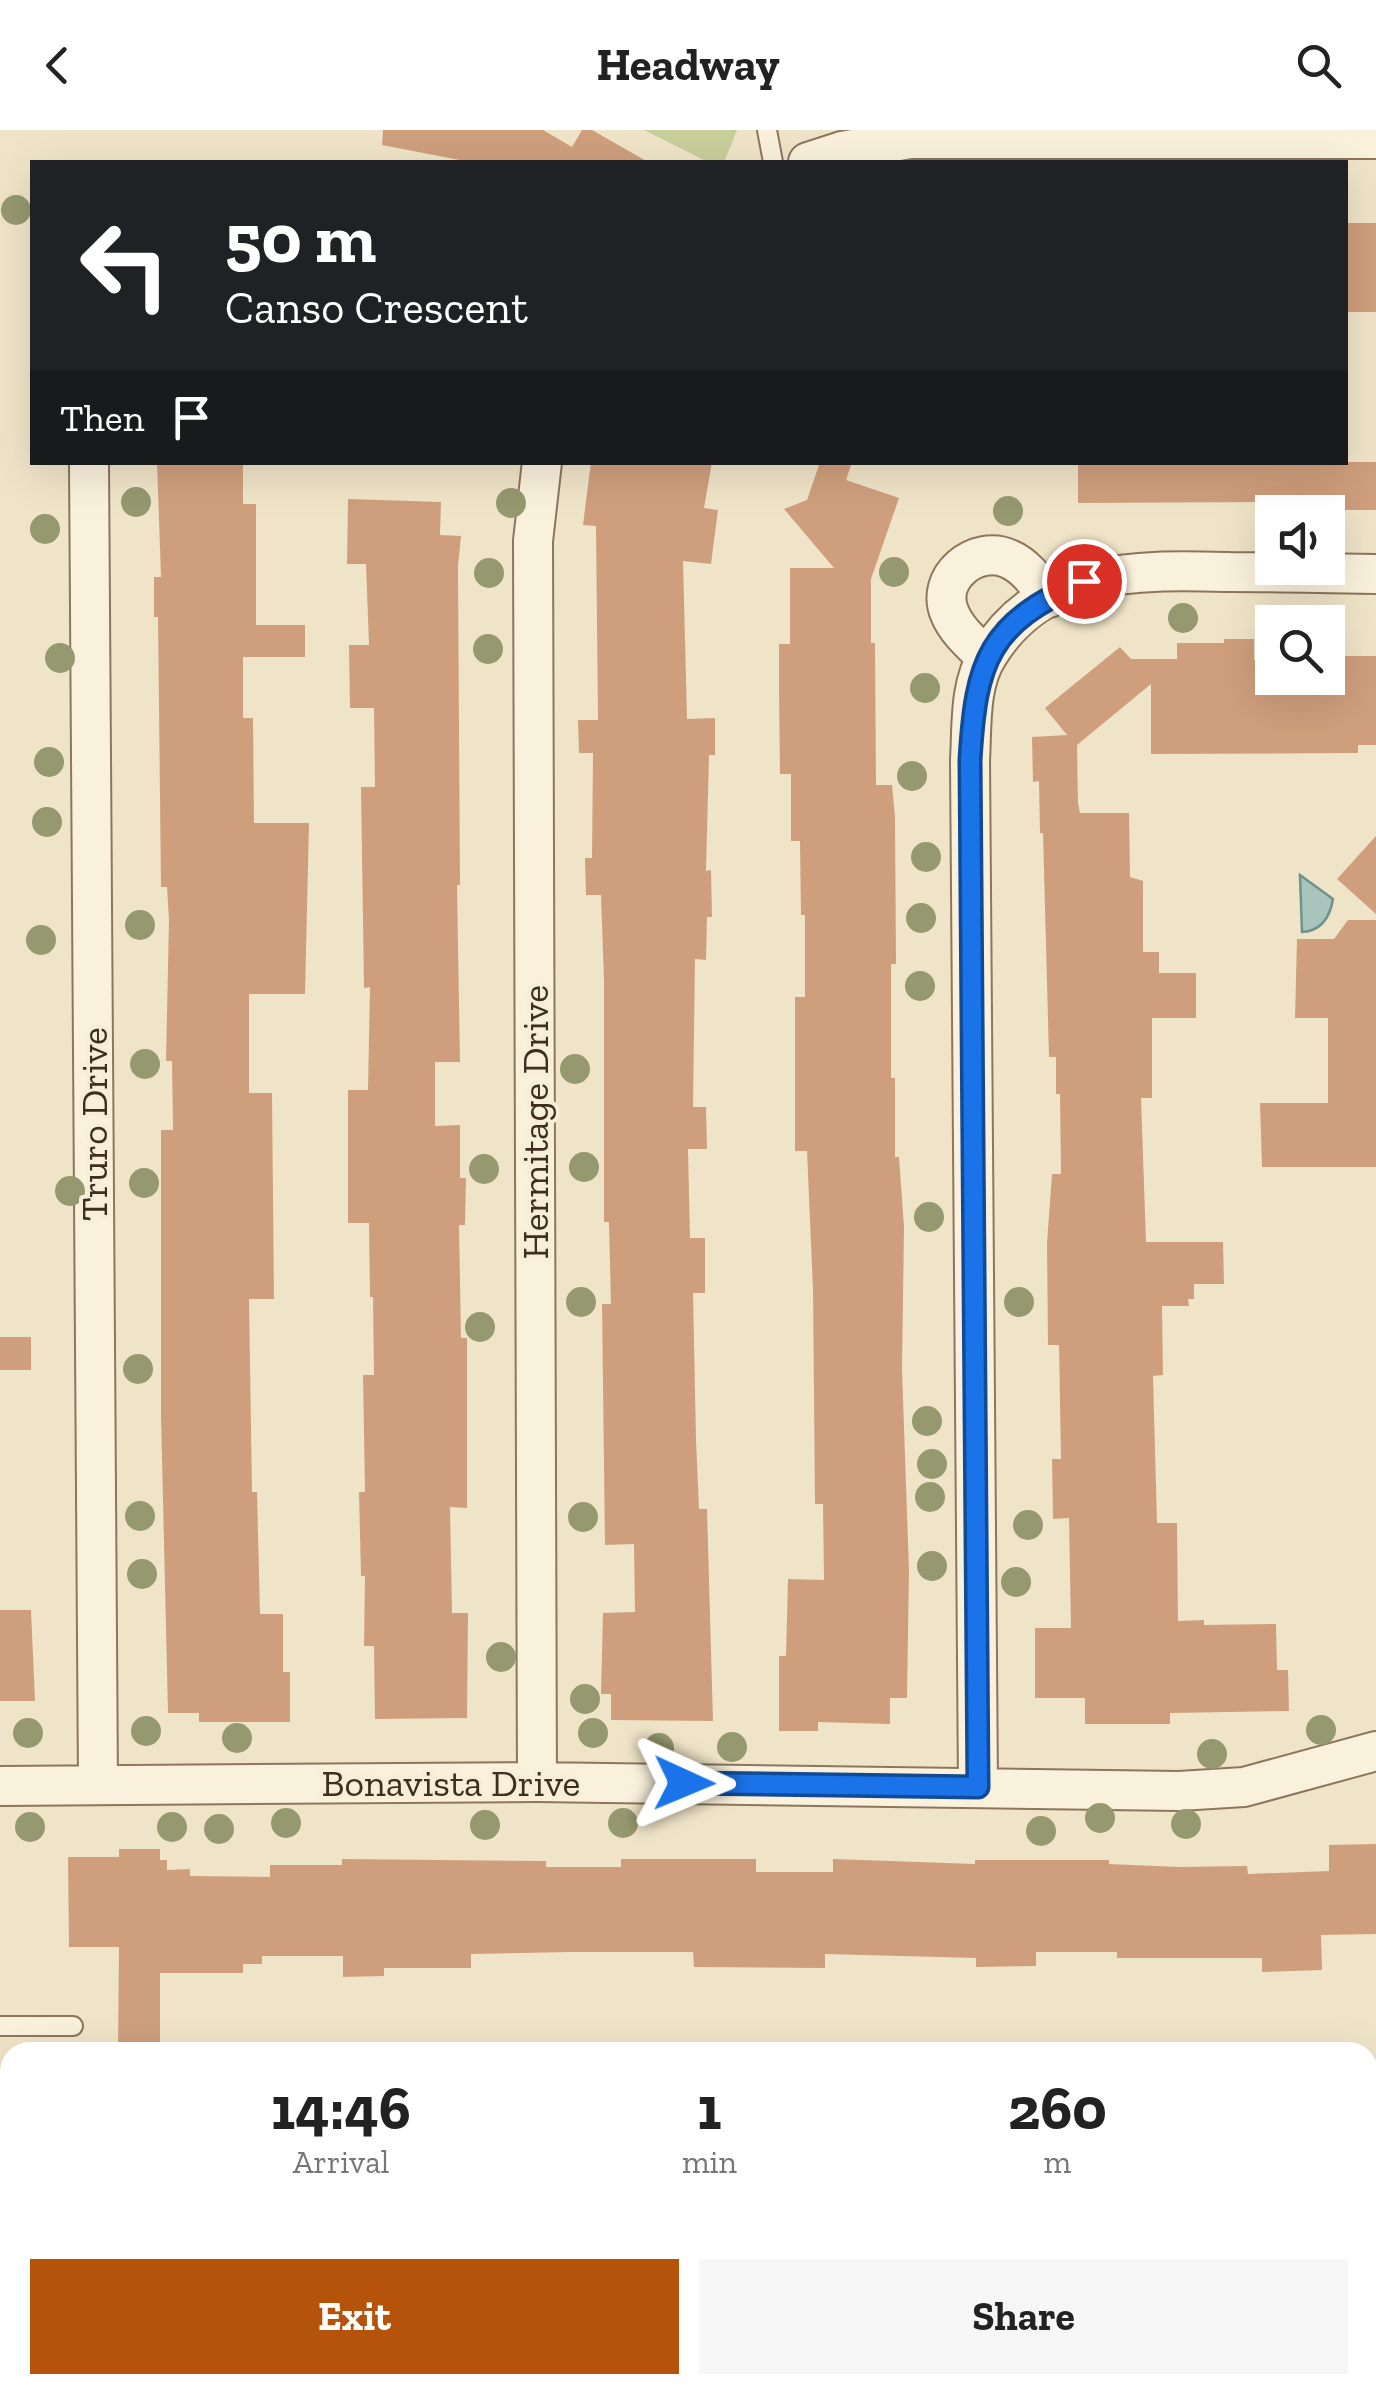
<!DOCTYPE html>
<html lang="en">
<head>
<meta charset="utf-8">
<style>
	body { margin:0; font-family:"Zilla Slab",serif; background:#f6f6f6; color:#222; height:100vh; display:flex; flex-direction:column; font-size:38px; white-space:nowrap }
	* { box-sizing:border-box; margin:0 }
	p { font-size:32px; color:#767676 }
	.icon { flex:none; width:55px; height:55px; fill:none; stroke:currentColor; stroke-width:2; stroke-linecap:round; stroke-linejoin:round }
	.map { position:relative; flex:1; overflow:hidden }
	.drawer { position:absolute; left:0px; top:1912px; width:1378px; height:352px; display:flex; flex-direction:column; background:#fff; border-radius:30px 30px 0 0; box-shadow:0 10px 40px #0002 }
	.drawer>* { flex:none }
	.hud { position:absolute; left:30px; top:30px; width:1318px; height:305px; border-radius:0px; box-shadow:0 10px 40px #0002; background:#202124; color:#fff; overflow:hidden }
	.tools { position:absolute; left:1255px; top:365px; display:grid; gap:20px }
	.tools a { display:grid; place-items:center; width:90px; height:90px; border-radius:0px; background:#fff; box-shadow:0 10px 40px #0002; font-size:50px }
	.pin { position:absolute; display:grid; place-items:center; width:85px; height:85px; color:#fff; margin:-42px; border:5px solid #fff; border-radius:50%; box-shadow:0 2px 10px #0007 }
	.me { position:absolute; width:110px; margin:-55px; rotate:91deg; stroke-linejoin:round; filter:drop-shadow(0 0 8px #0008) }
	.turn { display:flex; align-items:center; gap:35px; height:210px; padding:0 30px; font-size:45px }
	.turn .icon { width:130px; height:130px; stroke-width:2.5 }
	.turn b { display:block; font-size:70px; line-height:85px }
	.then { display:flex; align-items:center; height:95px; padding:0 30px; background:#0003; gap:20px; font-size:38px }
	.eta { display:flex; justify-content:space-evenly; align-items:center; height:170px; text-align:center }
	.eta b { font-size:60px; font-weight:700; line-height:70px }
	.button { display:flex; gap:20px; margin-top:auto; padding:20px 30px }
	.button a { flex:1; height:115px; border-radius:0px; background:#b45309; color:#fff; font-size:40px; font-weight:700; line-height:115px; text-align:center }
	.button a+a { background:#f6f6f6; color:#222 }
	header { display:flex; justify-content:space-between; align-items:center; height:130px; padding:0 30px; background:#fff; font-size:45px; font-weight:700 }
	.map>svg:first-child { display:block }
	.green { fill:#c9cf9b }
	.water { fill:#a9c4bc; stroke:#6f938a; stroke-width:2.5 }
	.building { fill:#cf9f7d }
	.lines { fill:none; stroke-linecap:round; stroke-linejoin:round }
	.service-casing { stroke:#8d765c; stroke-width:22 }
	.minor-casing { stroke:#8d765c; stroke-width:42 }
	.secondary-casing { stroke:#6f573f; stroke-width:58 }
	.service { stroke:#faf1dc; stroke-width:18 }
	.minor { stroke:#faf1dc; stroke-width:38 }
	.secondary { stroke:#faf1dc; stroke-width:52 }
	.tree { fill:#96986f }
	.route-casing { stroke:#114b97; stroke-width:25 }
	.route { stroke:#1a73e8; stroke-width:18 }
	.labels { text-anchor:middle; stroke-width:8; stroke-linejoin:round; paint-order:stroke }
	.street-label { font-size:38px; fill:#3d2e20; stroke:#f7eed8 }
</style>
</head>
<body>
<header><svg class="icon" aria-label="back" viewBox="0 0 24 24"><path d="M15 5l-7 7 7 7"/></svg>Headway<svg class="icon" aria-label="search" viewBox="0 0 24 24"><circle cx="10" cy="10" r="6"/><path d="M15 15l6 6"/></svg></header>
<div class="map">
<svg width="1376" height="2264" viewBox="0 0 1376 2264">
	<rect width="100%" height="100%" fill="#f0e4c8"/>
	<path class="green" d="M644,0h93l-13,32h-16z"/>
	<path class="water" d="M1300,745l33,24c-3,18 -12,32 -31,33z"/>
	<path class="building" d="M383,0h160l29,17 10,-17h10l56,32h-178l-88,-17z
		M1345,93h31v89h-31z
		M157,332h86v42h13v121h49v32h-62v61h10l1,105h55l-4,171h-56v99h23l2,206h-25l3,193h5l3,122h23v58h7v50h-91v-9h-31l-7,-298v-285h12l-1,-69h-6l3,-141 -2,-33h-6l-3,-270h-4v-40h7z
		M591,332h121l-8,46 14,2 -7,54 -28,-3 4,158 28,-1v37h-6l-3,116 5,-1 1,47h-5l-1,43 -11,-1 -2,148h13l1,42h-19l2,89h15v55h-12l3,147 3,69h8l6,212 -102,-1v-26h-10l2,-81 32,-1 -1,-68 -29,1 -3,-241h9l-2,-82h-5v-241l-3,-86h-15l-1,-37h7l1,-105h-14l-1,-33h20l-2,-194 -13,-1z
		M820,332h32l-6,18 53,18 -28,81v64h4l1,142h16l3,32 1,147h-5v114h4v79h4l5,70 -2,142 7,202 -2,127h-17v26l-72,-2v9h-39v-75h7l2,-77 36,1 -1,-76h-8l-2,-214 -6,-139h-12v-154h10v-82h-4l-1,-74h-9v-67h-11l-1,-81v-49h11v-76h44l-50,-59 23,-9z
		M1078,332h298v48h-52v-5h-35v-3l-211,1z
		M348,369l93,3 -1,33 21,1 -3,30 2,319h-3l3,177h-25v64l25,-1v53h6l-1,47h-6l2,113h6v170l-17,-1 2,106h16l-1,105 -92,1 -1,-73h-10l1,-70h-4l-2,-84h6l-2,-117h11l-1,-78h-3l-1,-74h-21v-133h20l2,-103 -6,1 -3,-201h14l-1,-79h-24l-1,-63h20l-3,-81h-19z
		M1224,509h30v21h18v18h56v-22h48v89h-18v8l-207,1v-70l-74,61 1,58 2,10h49l1,64 13,4v71h16v21h37v45h-44v80h-11l5,144h77l1,42h-30v15h-6l1,7h-27l1,69 -10,1 4,147h20l1,98 26,-1v5l72,-1 1,46h11l1,41 -119,2v11h-85v-26h-50v-70h36l-2,-110 -16,1 -1,-60h9l-2,-114h-11l-1,-102 5,-69h9l-1,-80h-4v-37h-7l-6,-224h-3l-1,-52 -6,1 -1,-45 35,-2 -22,-27 75,-61 11,12h46v-16h47z
		M1376,706v78l-39,-35z
		M1348,790h28v247h-114l-2,-64h68v-85h-33l2,-79h37z
		M0,1207h31v33h-31z
		M0,1480h31l4,91h-35z
		M1376,1714v90l-55,1 1,35 -60,2v-14h-145v-6h-81v14l-60,1v-9l-151,-4v14l-131,-1 -1,-15h-122l-100,2v14h-87v8l-41,1v-21h-81v8h-19v9h-83v79h-42l1,-105h-50l-1,-90h51v-8h41v11h7v10l23,-1v7l80,1v-12h72v-6l204,2v6h75v-8h135v13h77v-13l142,5v-4h134v4l70,3 68,-1 1,8 81,-3v-26z"/>
	<g class="lines">
		<g class="service-casing">
			<path id="service" d="M767,0l6,32
				M0,1896h73
				M428,2264v-9"/>
		</g>
		<g class="minor-casing">
			<path id="minor" d="M808,32l34,-11 68,-12h466
				M89,332l9,1323
				M986,527c-13,-13 -29,-26 -36,-43 -16,-36 26,-70 59,-55 17,7 29,25 40,39
				M537,1652l-4,-1241 9,-79
				M0,1656l537,-4 642,9 65,-4 132,-36
				M978,1657l-8,-1027c2,-33 -1,-76 18,-105 54,-89 152,-85 242,-83 48,0 97,1 146,2"/>
		</g>
		<g class="secondary-casing">
			<path id="secondary" d="M0,2210h10
				M1368,2216h8"/>
		</g>
		<use href="#service" class="service"/>
		<use href="#minor" class="minor"/>
		<use href="#secondary" class="secondary"/>
	</g>
	<g class="tree">
		<circle cx="16" cy="80" r="15"/>
		<circle cx="136" cy="372" r="15"/>
		<circle cx="511" cy="373" r="15"/>
		<circle cx="1008" cy="381" r="15"/>
		<circle cx="45" cy="399" r="15"/>
		<circle cx="894" cy="442" r="15"/>
		<circle cx="489" cy="443" r="15"/>
		<circle cx="1183" cy="488" r="15"/>
		<circle cx="488" cy="519" r="15"/>
		<circle cx="60" cy="528" r="15"/>
		<circle cx="925" cy="558" r="15"/>
		<circle cx="49" cy="632" r="15"/>
		<circle cx="912" cy="646" r="15"/>
		<circle cx="47" cy="692" r="15"/>
		<circle cx="926" cy="727" r="15"/>
		<circle cx="921" cy="788" r="15"/>
		<circle cx="140" cy="795" r="15"/>
		<circle cx="41" cy="810" r="15"/>
		<circle cx="920" cy="856" r="15"/>
		<circle cx="145" cy="934" r="15"/>
		<circle cx="575" cy="939" r="15"/>
		<circle cx="584" cy="1037" r="15"/>
		<circle cx="484" cy="1039" r="15"/>
		<circle cx="144" cy="1053" r="15"/>
		<circle cx="70" cy="1061" r="15"/>
		<circle cx="929" cy="1087" r="15"/>
		<circle cx="581" cy="1172" r="15"/>
		<circle cx="1019" cy="1172" r="15"/>
		<circle cx="480" cy="1197" r="15"/>
		<circle cx="138" cy="1239" r="15"/>
		<circle cx="927" cy="1291" r="15"/>
		<circle cx="932" cy="1334" r="15"/>
		<circle cx="930" cy="1367" r="15"/>
		<circle cx="140" cy="1386" r="15"/>
		<circle cx="583" cy="1387" r="15"/>
		<circle cx="1028" cy="1395" r="15"/>
		<circle cx="932" cy="1436" r="15"/>
		<circle cx="142" cy="1444" r="15"/>
		<circle cx="1016" cy="1452" r="15"/>
		<circle cx="501" cy="1527" r="15"/>
		<circle cx="585" cy="1569" r="15"/>
		<circle cx="1321" cy="1600" r="15"/>
		<circle cx="146" cy="1601" r="15"/>
		<circle cx="28" cy="1603" r="15"/>
		<circle cx="593" cy="1603" r="15"/>
		<circle cx="237" cy="1608" r="15"/>
		<circle cx="732" cy="1617" r="15"/>
		<circle cx="659" cy="1618" r="15"/>
		<circle cx="1212" cy="1624" r="15"/>
		<circle cx="1100" cy="1688" r="15"/>
		<circle cx="286" cy="1693" r="15"/>
		<circle cx="623" cy="1693" r="15"/>
		<circle cx="1186" cy="1694" r="15"/>
		<circle cx="485" cy="1695" r="15"/>
		<circle cx="30" cy="1697" r="15"/>
		<circle cx="172" cy="1697" r="15"/>
		<circle cx="219" cy="1699" r="15"/>
		<circle cx="1041" cy="1701" r="15"/>
	</g>
	<g class="lines">
		<g class="route-casing">
			<path id="route" d="M684,1653l294,4 -8,-1027c6,-100 18,-136 114,-179"/>
		</g>
		<use href="#route" class="route"/>
	</g>
	<g class="labels">
		<g class="street-label">
			<text transform="translate(535 992) rotate(-90)" y="13">Hermitage Drive</text>
			<text transform="translate(94 994) rotate(-90)" y="13">Truro Drive</text>
			<text x="451" y="1666">Bonavista Drive</text>
		</g>
	</g>
</svg>
<div class="tools">
<a><svg class="icon" aria-label="sound" viewBox="0 0 24 24"><path d="M4 9h4l5-4v14l-5-4H4zM17 9q2 3 0 6"/></svg></a>
<a><svg class="icon" aria-label="search" viewBox="0 0 24 24"><circle cx="10" cy="10" r="6"/><path d="M15 15l6 6"/></svg></a>
</div>
<div class="pin" style="left:1084px;top:451px;background:#d93025"><svg class="icon" aria-label="arrive" viewBox="0 0 24 24"><path d="M6 21V4h12l-3 4 3 4H6"/></svg></div>
<svg class="me" style="left:684px;top:1653px" viewBox="-20 -20 40 40"><path d="M0-17L14 15 0 8-14 15z" fill="#1a73e8" stroke="#fff" stroke-width="4"/></svg>
<div class="hud">
<div class="turn"><svg class="icon" aria-label="left" viewBox="0 0 24 24"><path d="M17 20v-9H6M10 6l-5 5 5 5"/></svg><div><b>50 m</b>Canso Crescent</div></div>
<div class="then">Then<svg class="icon" aria-label="arrive" viewBox="0 0 24 24"><path d="M6 21V4h12l-3 4 3 4H6"/></svg></div>
</div>
<section class="drawer">
<div class="eta">
<div><b>14:46</b><p>Arrival</p></div>
<div><b>1</b><p>min</p></div>
<div><b>260</b><p>m</p></div>
</div>
<div class="button"><a>Exit</a><a>Share</a></div>
</section>
</div>
</body>
</html>
